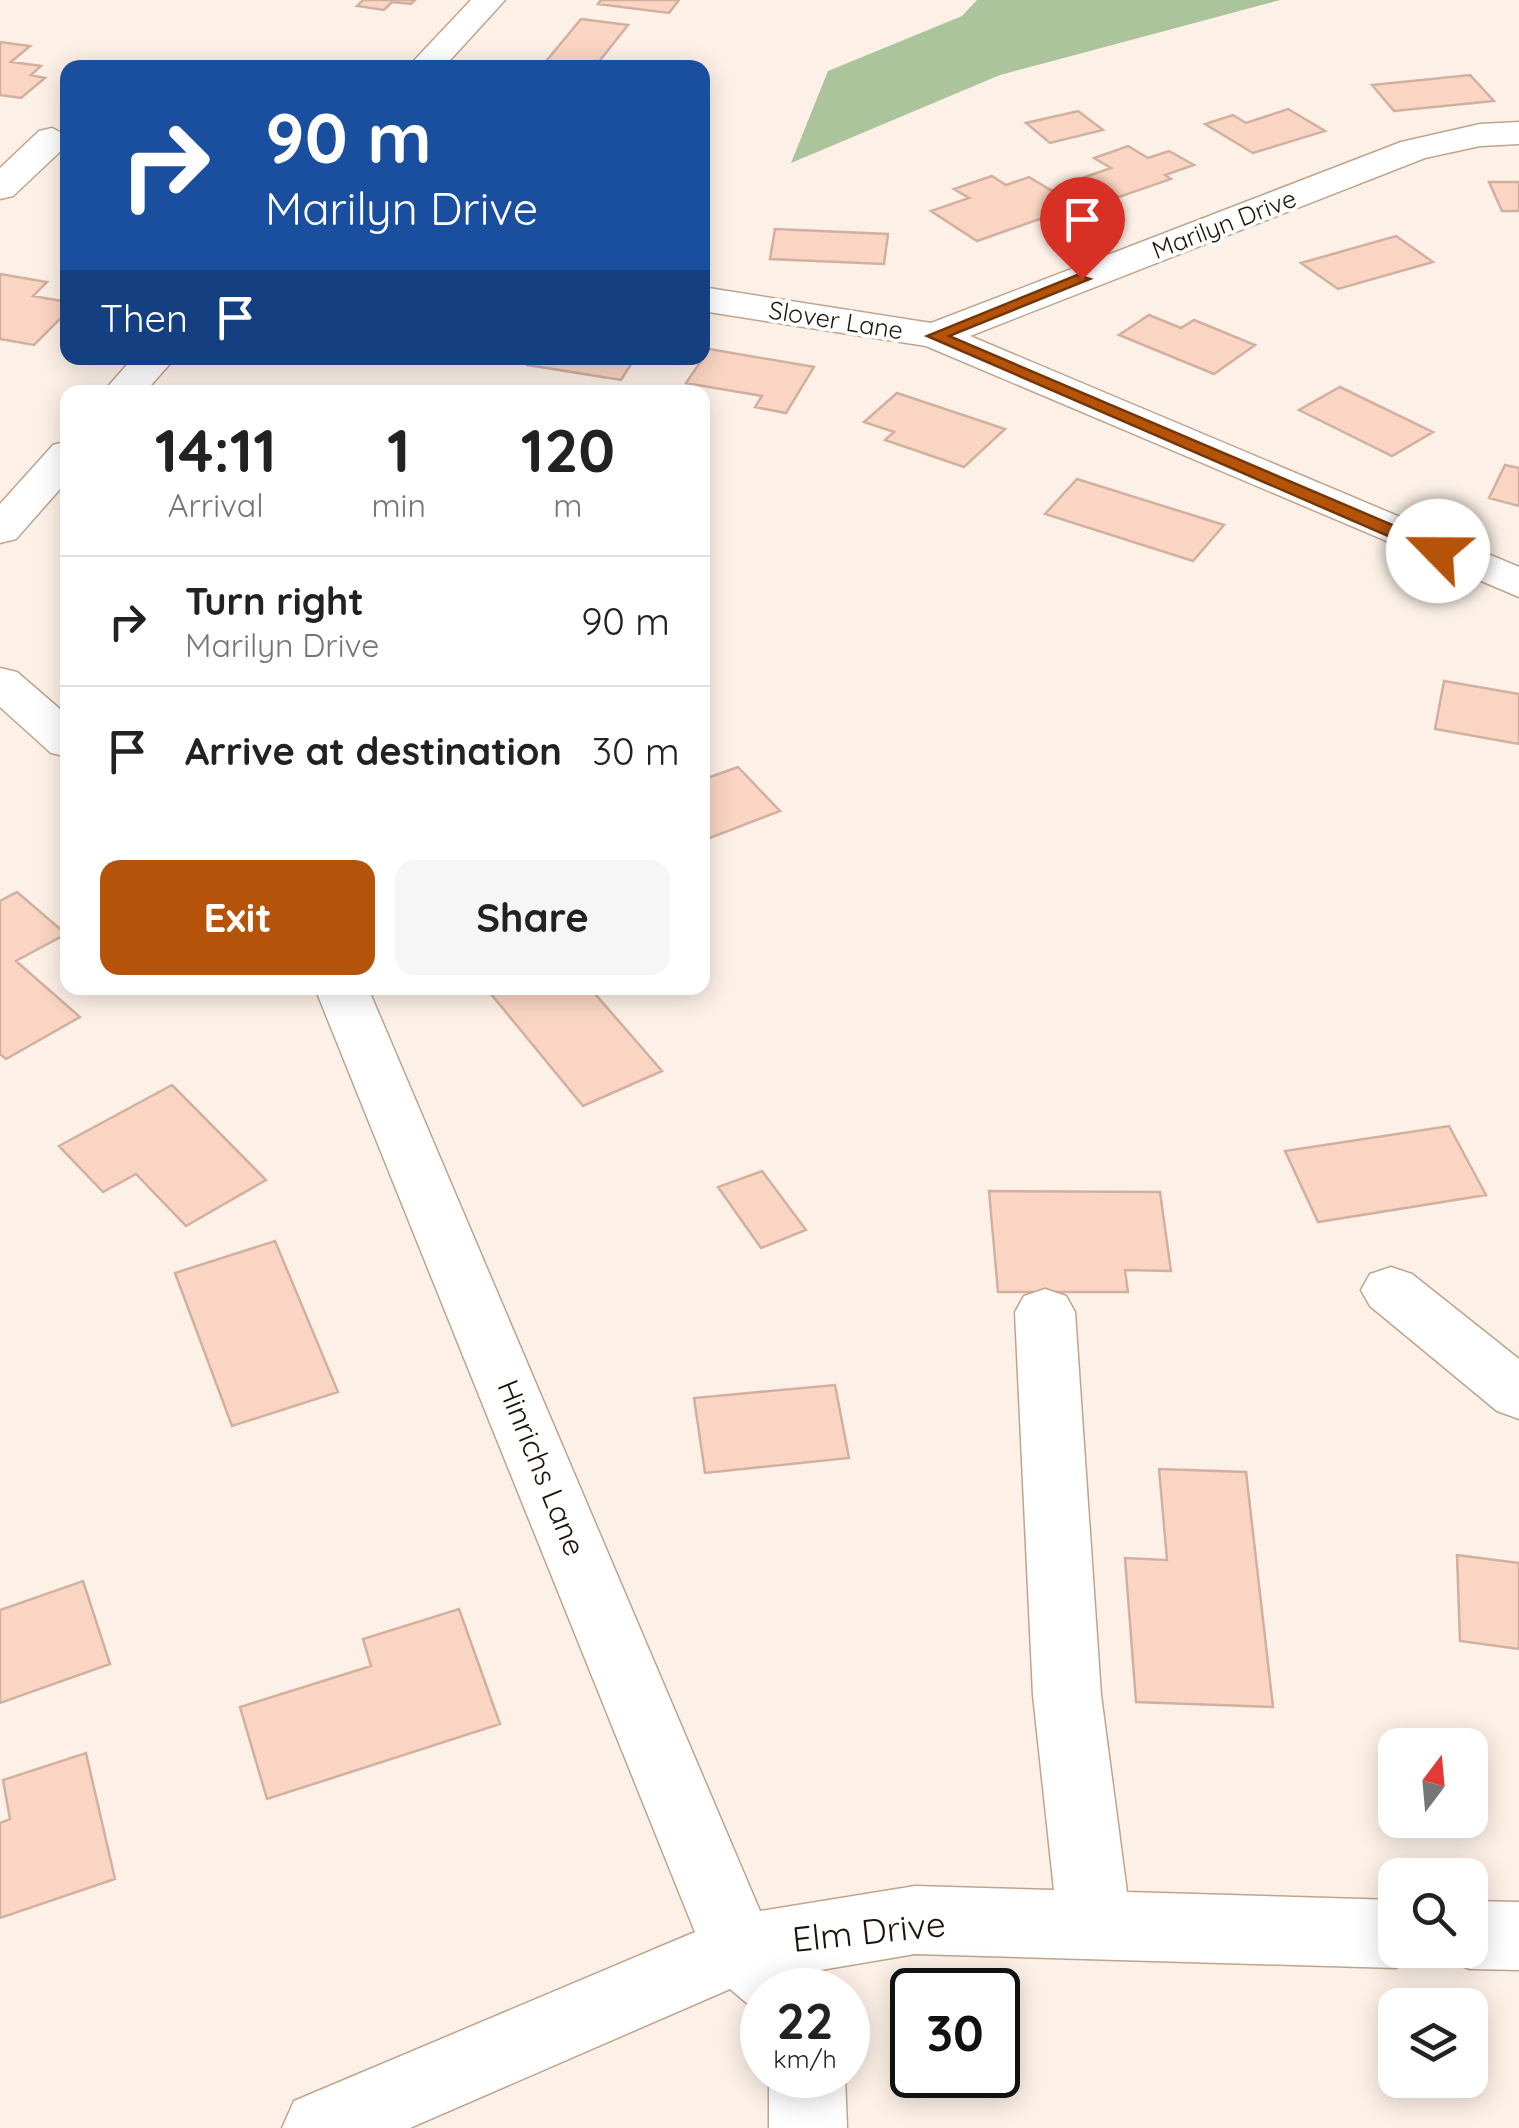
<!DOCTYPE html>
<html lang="en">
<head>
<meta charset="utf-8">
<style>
	body { margin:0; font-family:Quicksand,sans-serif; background:#f6f6f6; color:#222; height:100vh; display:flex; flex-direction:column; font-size:38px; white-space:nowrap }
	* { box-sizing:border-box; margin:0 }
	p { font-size:32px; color:#767676 }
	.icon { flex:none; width:55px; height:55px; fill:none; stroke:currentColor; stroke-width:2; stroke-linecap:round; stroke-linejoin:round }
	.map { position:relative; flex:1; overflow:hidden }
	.details { position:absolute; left:60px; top:385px; width:650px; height:610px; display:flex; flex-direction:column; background:#fff; border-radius:20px; box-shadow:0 5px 25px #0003 }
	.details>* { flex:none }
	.banner { position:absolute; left:60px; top:60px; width:650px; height:305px; border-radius:20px; box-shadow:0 5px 25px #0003; background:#1a4fa0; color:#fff; overflow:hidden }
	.needle { width:65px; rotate:16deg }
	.tools { position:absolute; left:1378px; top:1728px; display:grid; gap:20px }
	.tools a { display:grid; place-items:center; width:110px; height:110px; border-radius:20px; background:#fff; box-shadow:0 5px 25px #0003; font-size:50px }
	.speed { position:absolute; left:740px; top:1968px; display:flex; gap:20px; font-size:50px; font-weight:700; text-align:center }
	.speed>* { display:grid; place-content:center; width:130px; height:130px; border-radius:50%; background:#fff; box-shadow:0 5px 25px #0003; line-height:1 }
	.speed small { font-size:25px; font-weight:400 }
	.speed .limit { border:5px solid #111; border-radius:15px; background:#fff; color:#111 }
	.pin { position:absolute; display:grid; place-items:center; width:85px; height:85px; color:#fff; margin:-102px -42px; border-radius:50% 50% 50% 0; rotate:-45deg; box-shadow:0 0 10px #0007 }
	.pin .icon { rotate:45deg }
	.me { position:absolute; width:110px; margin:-55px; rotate:293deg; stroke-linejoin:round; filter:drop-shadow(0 0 8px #0008) }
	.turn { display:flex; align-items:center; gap:35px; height:210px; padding:0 40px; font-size:45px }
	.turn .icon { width:130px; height:130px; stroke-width:2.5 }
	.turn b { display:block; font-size:70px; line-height:85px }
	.then { display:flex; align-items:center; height:95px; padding:0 40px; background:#0003; gap:20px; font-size:38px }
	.eta { display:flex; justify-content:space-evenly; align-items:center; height:170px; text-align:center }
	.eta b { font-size:60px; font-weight:800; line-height:70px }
	.button { display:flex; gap:20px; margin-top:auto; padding:20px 40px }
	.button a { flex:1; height:115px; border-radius:20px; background:#b45309; color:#fff; font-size:40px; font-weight:800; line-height:115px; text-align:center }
	.button a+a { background:#f6f6f6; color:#222 }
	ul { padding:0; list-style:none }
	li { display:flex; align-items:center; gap:30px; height:130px; padding:0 40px; border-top:2px solid #e0e0e0 }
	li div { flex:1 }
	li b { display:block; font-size:38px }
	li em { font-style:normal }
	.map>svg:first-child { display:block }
	.forest { fill:#abc49c }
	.building { fill:#fad5c3; stroke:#d2b0a0; stroke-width:2.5 }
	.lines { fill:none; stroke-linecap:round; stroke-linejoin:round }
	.minor-casing { stroke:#bfa48d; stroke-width:3 }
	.minor { fill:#fff; fill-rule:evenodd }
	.route { fill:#b45309; stroke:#753606; stroke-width:2.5 }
	.labels { text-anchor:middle; stroke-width:8; stroke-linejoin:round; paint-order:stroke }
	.far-street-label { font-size:25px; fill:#1d130a; stroke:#fff }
	.street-label { font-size:30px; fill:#1d130a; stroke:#fff }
	.near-street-label { font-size:35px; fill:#1d130a; stroke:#fff }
</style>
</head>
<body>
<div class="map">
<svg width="1519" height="2128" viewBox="0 0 1519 2128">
	<rect width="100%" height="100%" fill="#fdf1e7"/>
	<path class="forest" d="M977,0h303l-280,75 -209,88 37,-92 134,-55z"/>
	<path class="building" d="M363,0h52l-4,4 -19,-2 -8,8 -27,-4z
		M601,0h78l-10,13 -71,-9z
		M581,19l47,6 -34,43 -52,-2z
		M0,42l30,4 -19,16 30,4 -10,9 14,3 -24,20 -21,-3z
		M1470,75l24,26 -100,10 -22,-26z
		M1288,109l37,22 -72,22 -48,-29 28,-9 13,8z
		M1078,111l25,19 -53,13 -24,-20z
		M1128,146l20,12 21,-7 25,14 -29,10 6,4 -52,18 -34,-20 26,-9 -17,-10z
		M992,176l14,9 23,-8 48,29 -100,35 -46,-30 38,-13 -15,-9z
		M1489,182h30v29h-17z
		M775,229l113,5 -4,30 -114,-5z
		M1396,236l37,26 -95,27 -37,-26z
		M0,274l47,8 -14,14 35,6v9l-34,34 -34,-6z
		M1149,315l32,13 13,-8 61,25 -41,29 -95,-39z
		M709,349l105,18 -28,46 -31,-6 7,-11 -76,-13z
		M533,358h102l-14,22 -93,-15z
		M1340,387l93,45 -41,24 -93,-46z
		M897,393l108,36 -41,38 -79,-27 9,-8 -30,-10z
		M1505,465l14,3v38l-30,-8z
		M1077,479l147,46 -31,36 -148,-47z
		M1444,681l75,13v50l-84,-15z
		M738,767l42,44 -78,30v-61z
		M17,892l49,42 -50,27 64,56 -74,42 -6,-5v-153z
		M486,988h104l72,83 -79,35z
		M172,1085l94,95 -80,46 -50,-52 -33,18 -44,-46z
		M1449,1126l37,69 -168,27 -33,-71z
		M762,1171l44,59 -45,18 -43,-61z
		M989,1191l171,1 11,79 -46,-1 3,22h-130z
		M275,1241l63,151 -106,34 -57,-153z
		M835,1385l14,73 -144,15 -11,-75z
		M1159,1469l87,3 27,235 -137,-5 -11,-144 42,2z
		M1457,1555l62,8v86l-59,-8z
		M83,1581l27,83 -110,39v-93z
		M459,1609l41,115 -233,75 -27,-92 131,-41 -8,-27z
		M86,1753l29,126 -115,39v-95l10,-4 -7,-39z"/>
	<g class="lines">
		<g class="minor-casing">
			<path id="minor" d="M471,0h34l-62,68h-36z
				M1519,122v22l-39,2 -55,12 -455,178 549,231v30l-593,-251 -224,-35v-24l229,36 470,-181 79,-18z
				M52,128l16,8 -3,11 -52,49 -13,3v-31l39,-37z
				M133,358h42l-30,34h-42z
				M68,441v39l-52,59 -16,4v-39l53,-59z
				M0,668l17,4 51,44v41l-17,-4 -51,-46z
				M315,988h53l392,923 155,-25 139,4 -21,-195 -18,-383 9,-16 21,-7 21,7 9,16 26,383 26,197 268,8v50h29l-3,8 -26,10 -480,-14 -100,17 8,19h-61v26l-32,-27 -320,139h-128l12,-27 401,-169z
				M1391,1267l21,7 107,85v60l-22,-8 -127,-105 -9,-16 9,-16z
				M1470,1901l49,1v68l-49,-1 -26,-10 -4,-9h30z
				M769,2075h76l2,53h-78z"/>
		</g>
		<use href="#minor" class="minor"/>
	</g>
	<path class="route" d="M1077,275l13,4 -141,57 495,211v8h-12l-505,-219z"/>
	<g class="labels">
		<g class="far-street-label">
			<text transform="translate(1224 224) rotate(-21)" y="9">Marilyn Drive</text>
			<text transform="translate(836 320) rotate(9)" y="9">Slover Lane</text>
		</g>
		<g class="street-label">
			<text transform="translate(541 1468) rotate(68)" y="10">Hinrichs Lane</text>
		</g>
		<g class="near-street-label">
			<text transform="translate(869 1932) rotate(-6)" y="12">Elm Drive</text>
		</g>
	</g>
</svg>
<div class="tools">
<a><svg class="needle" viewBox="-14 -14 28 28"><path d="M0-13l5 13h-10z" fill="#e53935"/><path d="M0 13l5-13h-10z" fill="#767676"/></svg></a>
<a><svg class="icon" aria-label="search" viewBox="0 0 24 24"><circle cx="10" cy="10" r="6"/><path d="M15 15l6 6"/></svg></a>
<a><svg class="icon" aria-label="layers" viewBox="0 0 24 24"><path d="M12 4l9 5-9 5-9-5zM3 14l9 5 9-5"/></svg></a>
</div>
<div class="speed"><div>22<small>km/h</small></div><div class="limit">30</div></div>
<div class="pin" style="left:1082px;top:279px;background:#d93025"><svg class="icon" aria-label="arrive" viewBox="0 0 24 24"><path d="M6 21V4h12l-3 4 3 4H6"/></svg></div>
<svg class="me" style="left:1438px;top:551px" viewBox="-20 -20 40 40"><circle r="19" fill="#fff"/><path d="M0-13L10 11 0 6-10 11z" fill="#b45309"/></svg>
<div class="banner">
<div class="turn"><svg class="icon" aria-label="right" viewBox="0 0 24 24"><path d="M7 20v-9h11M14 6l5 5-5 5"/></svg><div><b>90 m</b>Marilyn Drive</div></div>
<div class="then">Then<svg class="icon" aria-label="arrive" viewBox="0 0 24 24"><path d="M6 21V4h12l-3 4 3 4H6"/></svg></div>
</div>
<section class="details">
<div class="eta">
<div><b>14:11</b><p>Arrival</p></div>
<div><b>1</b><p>min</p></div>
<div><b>120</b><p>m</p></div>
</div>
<ul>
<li><svg class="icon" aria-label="right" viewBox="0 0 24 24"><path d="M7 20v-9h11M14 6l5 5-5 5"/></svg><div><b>Turn right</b><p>Marilyn Drive</p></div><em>90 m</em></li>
<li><svg class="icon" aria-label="arrive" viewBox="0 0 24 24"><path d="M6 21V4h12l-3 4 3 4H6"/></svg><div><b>Arrive at destination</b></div><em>30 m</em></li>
</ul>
<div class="button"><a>Exit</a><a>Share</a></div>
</section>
</div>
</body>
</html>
